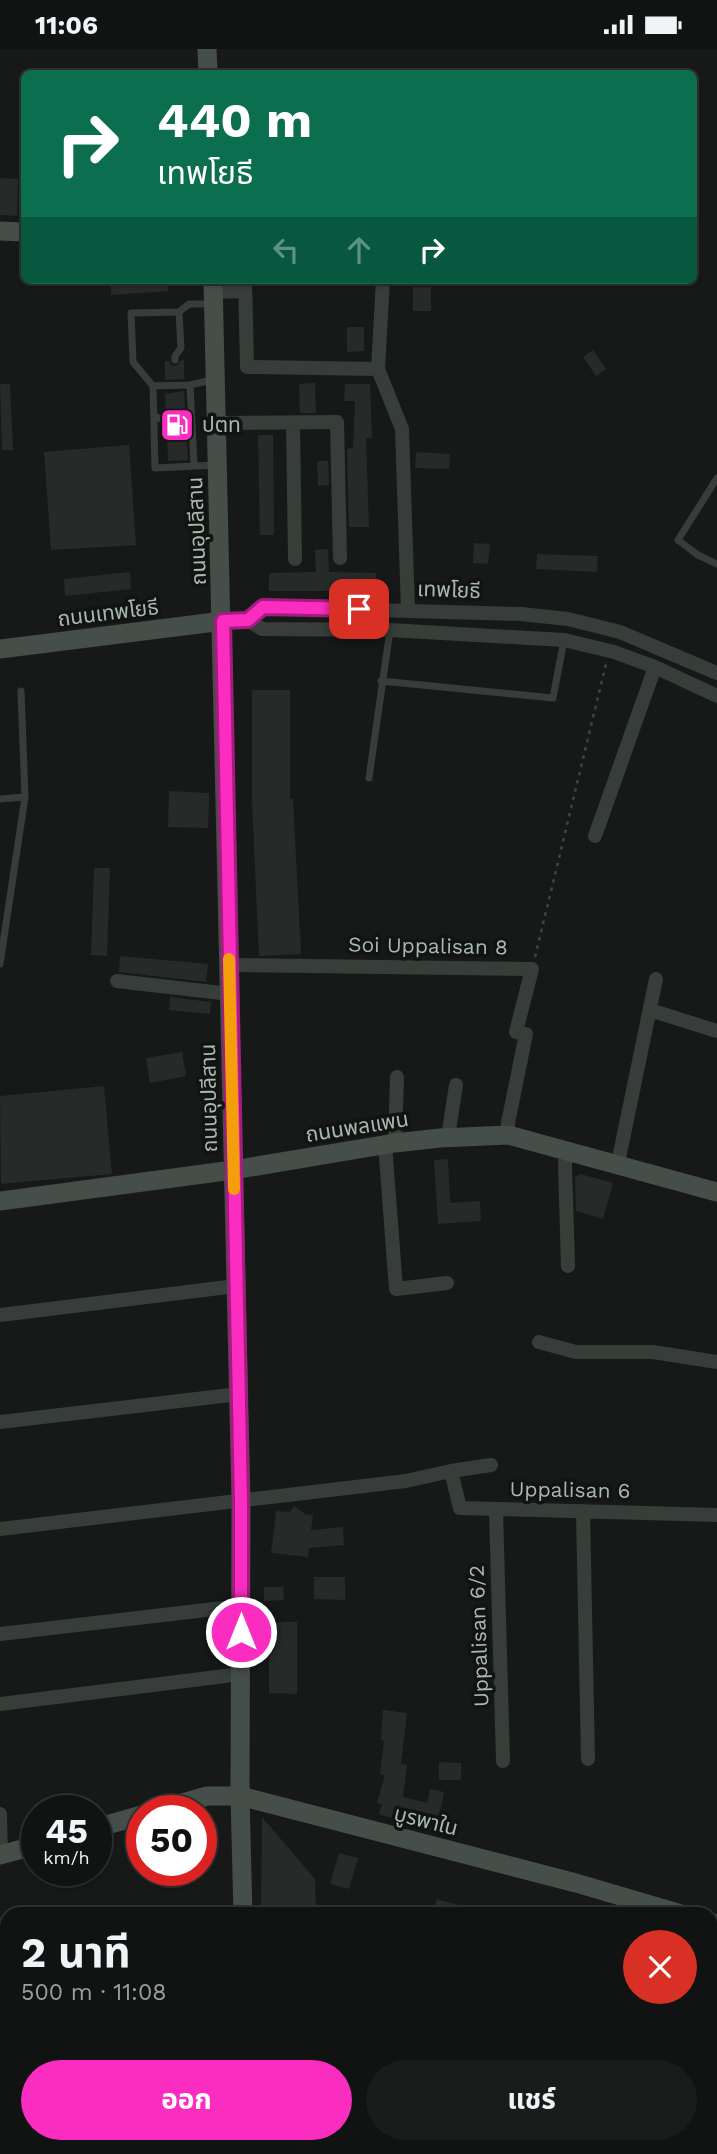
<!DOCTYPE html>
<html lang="th">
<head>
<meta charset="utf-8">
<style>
	body { margin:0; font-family:"Work Sans","Noto Sans Thai",sans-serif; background:#1a1c1b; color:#f1f3f6; height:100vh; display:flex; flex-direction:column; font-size:26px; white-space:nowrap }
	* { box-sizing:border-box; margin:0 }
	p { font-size:23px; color:#9c9e9f }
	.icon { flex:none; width:38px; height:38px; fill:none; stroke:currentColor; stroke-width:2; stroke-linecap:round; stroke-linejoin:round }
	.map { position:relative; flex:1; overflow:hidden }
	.sheet { position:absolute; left:0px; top:1858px; width:718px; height:247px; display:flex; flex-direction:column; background:#111312; border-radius:21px 21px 0 0; box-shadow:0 2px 5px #0004,0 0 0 2px #303232 }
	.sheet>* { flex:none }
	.banner { position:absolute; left:21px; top:21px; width:676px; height:214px; border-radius:10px; box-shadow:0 2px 5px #0004,0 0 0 2px #303232; background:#0b6e4f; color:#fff; overflow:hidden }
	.speed { position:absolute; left:21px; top:1746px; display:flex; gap:14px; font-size:35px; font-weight:700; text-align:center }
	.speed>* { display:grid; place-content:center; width:91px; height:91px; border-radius:50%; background:#111312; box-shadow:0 2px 5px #0004,0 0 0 2px #303232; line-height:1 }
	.speed small { font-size:18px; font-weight:400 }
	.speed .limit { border:10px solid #d22; background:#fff; color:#111 }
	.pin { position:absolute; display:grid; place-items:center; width:60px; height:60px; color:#fff; margin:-30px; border-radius:14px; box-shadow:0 4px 10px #0006 }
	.me { position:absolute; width:77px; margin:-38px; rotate:0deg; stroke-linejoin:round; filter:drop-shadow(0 0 5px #0008) }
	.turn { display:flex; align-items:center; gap:24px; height:147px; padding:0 21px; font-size:32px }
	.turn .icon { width:91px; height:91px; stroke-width:2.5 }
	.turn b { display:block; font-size:49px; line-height:60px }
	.lanes { display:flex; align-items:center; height:66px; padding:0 21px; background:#0003; justify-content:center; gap:35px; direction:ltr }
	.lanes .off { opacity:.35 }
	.round { display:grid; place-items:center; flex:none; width:74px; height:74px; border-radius:37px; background:#1a1c1b }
	.headline { display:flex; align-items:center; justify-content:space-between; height:119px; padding:0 21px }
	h1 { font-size:42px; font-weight:700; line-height:52px }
	.button { display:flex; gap:14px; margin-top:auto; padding:14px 21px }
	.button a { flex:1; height:80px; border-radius:42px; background:#fa2dc0; color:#fff; font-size:28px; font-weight:700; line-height:80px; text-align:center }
	.button a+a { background:#1a1c1b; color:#f1f3f6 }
	.status { display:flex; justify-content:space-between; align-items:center; height:49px; padding:0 35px; background:#111312; direction:ltr }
	.status svg { height:19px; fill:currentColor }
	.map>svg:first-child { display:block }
	.building { fill:#262a29 }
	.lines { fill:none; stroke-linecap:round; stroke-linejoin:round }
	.path { stroke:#3d4540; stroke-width:2.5; stroke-dasharray:3.5 5; stroke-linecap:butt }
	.lane { stroke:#373e3a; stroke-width:7 }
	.street { stroke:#373e3a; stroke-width:14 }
	.secondary { stroke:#454e49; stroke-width:19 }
	.route-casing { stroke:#a21d7d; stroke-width:18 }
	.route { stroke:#fa2dc0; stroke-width:12 }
	.slow { stroke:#f59e0b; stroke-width:12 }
	.labels { text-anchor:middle; stroke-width:7; stroke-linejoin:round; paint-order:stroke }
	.poi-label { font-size:21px; fill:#a8b9ad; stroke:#121413; text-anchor:start }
	.street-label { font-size:21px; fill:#a8b9ad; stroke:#121413 }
</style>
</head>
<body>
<div class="status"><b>11:06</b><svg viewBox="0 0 49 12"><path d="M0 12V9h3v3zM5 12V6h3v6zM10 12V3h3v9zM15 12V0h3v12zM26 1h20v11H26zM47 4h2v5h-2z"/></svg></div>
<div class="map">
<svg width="717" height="2105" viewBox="0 0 717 2105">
	<rect width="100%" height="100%" fill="#171918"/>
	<path class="building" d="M0,129l18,1 -1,37 -17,-1z
		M111,231h56l1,11 -57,4z
		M413,238h18v24h-18z
		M347,278h17v24l-17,1z
		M593,301l13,19 -10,7 -13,-19z
		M181,311h3v19l-19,1v-19h4l2,4 5,1z
		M315,334l1,30h-16l-1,-29z
		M0,335h10l3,66h-11z
		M345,335h25l2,54h-6l3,89h-20l-2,-78 6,-1 2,-47h-11z
		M184,342l4,69 -20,1 -1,-34 5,-6 -6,-7 -1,-20z
		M258,386h15l1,100h-14z
		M129,396l7,100 -85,5 -7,-98z
		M416,403l34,2 -1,15 -34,-1z
		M317,412h11l1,24 -11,1z
		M474,494l16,1 -2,20 -15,-1z
		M328,500l1,23 47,1v18h-107v-18l47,-1 -1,-22z
		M537,505l61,2 -1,16 -61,-3z
		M130,523l1,17 -66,7 -1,-17z
		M252,641h38v109l3,-1 8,156 -42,2 -7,-155z
		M169,742l40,2 -1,35 -40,-1z
		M94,819h16l-3,88 -16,-1z
		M120,907l88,8 -2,18 -87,-10z
		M170,948l41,5 -1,12 -41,-4z
		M182,1003l4,24 -36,7 -4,-25z
		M104,1037l8,88 -111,10 -1,-88z
		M448,1110l2,44 30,-2 1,20 -43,3 -4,-64z
		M581,1125l32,9 -10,36 -27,-8 -1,-34z
		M294,1457l11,8 8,1 -2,15 32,-3 1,18 -35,3 -1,9 -37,-4 5,-42 14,1z
		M314,1528h31v23l-31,-1z
		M264,1538h19l1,13 -20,1z
		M269,1573h28v72l-28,-1z
		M383,1661l24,3 -6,51 6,1 -4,32 24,6 3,-14 14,3 -8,39 -17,-3v-2l-40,-12 3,-10 -5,-1 8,-28 -5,-1 4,-33 -3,-1z
		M439,1713l22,1v17h-22z
		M262,1768l53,62 1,30h-12l1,6h-44z
		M339,1804l19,5 -9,31 -19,-5z
		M437,1850l43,12 -1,4h-46z"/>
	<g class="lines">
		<path class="path" d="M535,908l71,-293"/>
		<path class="lane" d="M175,311v-4l6,-8 -2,-36
			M212,331l-22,5 -37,1 2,82 60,-3
			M190,336l4,80
			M153,337l-20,-24 -2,-49 48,-1 10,-8h24
			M154,367l12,5
			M717,429l-39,62 20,15 19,9
			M381,632l172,17 11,-58
			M369,729l21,-148
			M0,750l25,-2
			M0,915l25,-167 -4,-106"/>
		<path class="street" d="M245,231l2,87 131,2
			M383,231l-5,89 24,60 6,181
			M214,243l31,-1
			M217,374l120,-1 3,136
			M293,374l2,136
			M248,571l15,-13 258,7 47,5 52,13 97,41
			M223,572l25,-1 14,9 128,1 174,10 50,12 41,15 62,29
			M595,787l60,-169
			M229,916l303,4 -16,63 10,2 -18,89v12
			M117,932l113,13
			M650,961l67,21
			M448,1088l8,-52
			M395,1094l2,-66
			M385,1095l11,145 51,-6
			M566,1102l-1,14 3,101
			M618,1114l38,-184
			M0,1266l236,-29
			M539,1293l37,10h77l64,10
			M0,1373l239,-28
			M451,1422l9,37 257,7
			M496,1461l7,251
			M583,1462l5,248
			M0,1480l406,-48 45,-10 40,-6
			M0,1585l240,-28
			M0,1655l241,-30
			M0,1765l1,41
			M710,1940l7,-22
			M512,2098l10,7"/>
		<path class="secondary" d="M207,0l1,24
			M0,182l24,1
			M213,231l28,1221 -1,295 3,119
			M0,600l223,-28
			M0,1152l233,-31 162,-27 45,-5 68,-3 209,57
			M155,1762l52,-15h33l336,87 109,32
			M96,1779l46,-13
			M0,1806l37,-10
			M710,1873l7,2
			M247,2098v7"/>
	</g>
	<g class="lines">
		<g class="route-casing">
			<path id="route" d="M241,1583v-131l-18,-880 25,-1 15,-13 96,2"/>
		</g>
		<use href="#route" class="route"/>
		<path class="slow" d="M229,910l5,230"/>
	</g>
	<defs>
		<g id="fuel-square" transform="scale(1.75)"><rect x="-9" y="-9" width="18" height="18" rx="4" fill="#fa2dc0" stroke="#121413"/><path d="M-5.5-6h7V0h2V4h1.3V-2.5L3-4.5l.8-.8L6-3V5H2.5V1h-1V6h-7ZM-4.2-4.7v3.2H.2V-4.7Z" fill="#fff"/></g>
	</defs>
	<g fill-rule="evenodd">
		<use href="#fuel-square" x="177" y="376"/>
	</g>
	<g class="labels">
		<g class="poi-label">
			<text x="202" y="383">ปตท</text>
		</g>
		<g class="street-label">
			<text transform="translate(197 482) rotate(-92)" y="7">ถนนอุปลีสาน</text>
			<text transform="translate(449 541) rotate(2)" y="7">เทพโยธี</text>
			<text transform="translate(108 564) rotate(-7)" y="7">ถนนเทพโยธี</text>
			<text transform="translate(428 897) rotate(1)" y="7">Soi Uppalisan 8</text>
			<text transform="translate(209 1049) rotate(-91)" y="7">ถนนอุปลีสาน</text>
			<text transform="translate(357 1078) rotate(-9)" y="7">ถนนพลแพน</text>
			<text transform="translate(570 1441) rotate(1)" y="7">Uppalisan 6</text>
			<text transform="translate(479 1587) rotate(-92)" y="7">Uppalisan 6/2</text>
			<text transform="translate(426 1772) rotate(14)" y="7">บูรพาใน</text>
		</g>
	</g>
</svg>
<div class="speed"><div>45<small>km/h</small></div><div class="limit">50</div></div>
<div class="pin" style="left:359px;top:560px;background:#d93025"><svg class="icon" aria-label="arrive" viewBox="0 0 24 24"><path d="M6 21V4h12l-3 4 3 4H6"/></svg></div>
<svg class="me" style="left:241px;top:1583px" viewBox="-20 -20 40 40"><circle r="17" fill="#fa2dc0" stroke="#fff" stroke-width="3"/><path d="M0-11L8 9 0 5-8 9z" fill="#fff"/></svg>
<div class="banner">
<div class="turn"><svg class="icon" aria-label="right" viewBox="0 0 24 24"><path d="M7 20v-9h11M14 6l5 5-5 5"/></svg><div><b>440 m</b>เทพโยธี</div></div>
<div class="lanes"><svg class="icon off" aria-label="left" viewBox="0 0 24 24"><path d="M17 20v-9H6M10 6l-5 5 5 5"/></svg><svg class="icon off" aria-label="ahead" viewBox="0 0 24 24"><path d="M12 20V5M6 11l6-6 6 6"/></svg><svg class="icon" aria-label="right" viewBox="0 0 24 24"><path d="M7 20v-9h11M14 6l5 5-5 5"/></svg></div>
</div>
<section class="sheet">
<div class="headline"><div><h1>2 นาที</h1><p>500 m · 11:08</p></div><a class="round" style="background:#d93025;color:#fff"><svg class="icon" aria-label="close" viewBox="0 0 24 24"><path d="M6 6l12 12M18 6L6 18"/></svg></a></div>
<div class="button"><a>ออก</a><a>แชร์</a></div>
</section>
</div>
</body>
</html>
